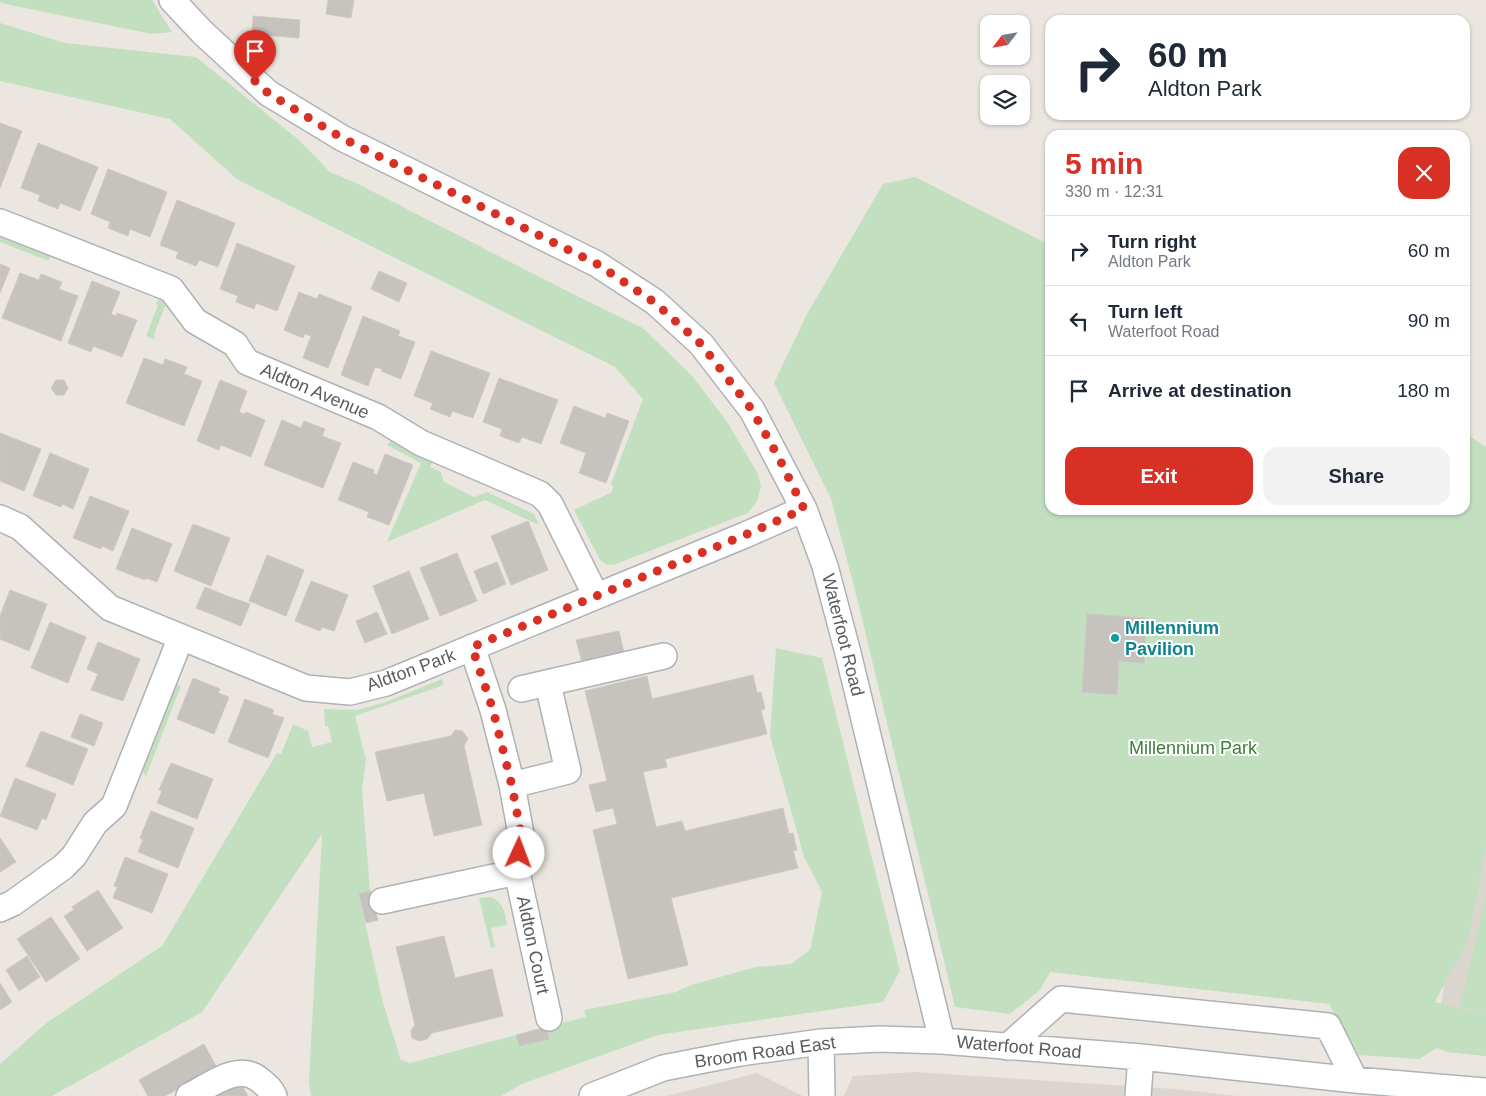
<!DOCTYPE html>
<html lang="en">
<head>
<meta charset="utf-8">
<style>
	body { margin:0; font-family:Helvetica,sans-serif; background:#f2f2f3; color:#1f2937; height:100vh; display:flex; flex-direction:column; font-size:19px; white-space:nowrap }
	* { box-sizing:border-box; margin:0 }
	p { font-size:16px; color:#747a83 }
	.icon { flex:none; width:28px; height:28px; fill:none; stroke:currentColor; stroke-width:2; stroke-linecap:round; stroke-linejoin:round }
	.map { position:relative; flex:1; overflow:hidden }
	.panel { position:absolute; left:1045px; top:130px; width:425px; height:385px; display:flex; flex-direction:column; background:#fff; border-radius:15px; box-shadow:0 1px 4px #0004 }
	.panel>* { flex:none }
	.top-card { position:absolute; left:1045px; top:15px; width:425px; height:105px; border-radius:15px; box-shadow:0 1px 4px #0004; background:#fff; color:#1f2937; overflow:hidden }
	.needle { width:32px; rotate:239deg }
	.controls { position:absolute; left:980px; top:15px; display:grid; gap:10px }
	.controls a { display:grid; place-items:center; width:50px; height:50px; border-radius:10px; background:#fff; box-shadow:0 1px 4px #0004; font-size:25px }
	.pin { position:absolute; display:grid; place-items:center; width:42px; height:42px; color:#fff; margin:-51px -21px; border-radius:50% 50% 50% 0; rotate:-45deg; box-shadow:0 0 5px #0007 }
	.pin .icon { rotate:45deg }
	.me { position:absolute; width:55px; margin:-28px; rotate:2deg; stroke-linejoin:round; filter:drop-shadow(0 0 4px #0008) }
	.turn { display:flex; align-items:center; gap:18px; height:105px; padding:0 20px; font-size:22px }
	.turn .icon { width:65px; height:65px; stroke-width:2.5 }
	.turn b { display:block; font-size:35px; line-height:42px }
	.round { display:grid; place-items:center; flex:none; width:52px; height:52px; border-radius:15px; background:#f2f2f3 }
	.overview { display:flex; align-items:center; justify-content:space-between; height:85px; padding:0 20px }
	h1 { font-size:30px; font-weight:600; line-height:38px; color:#d93025 }
	.action { display:flex; gap:10px; margin-top:auto; padding:10px 20px }
	.action a { flex:1; height:58px; border-radius:15px; background:#d93025; color:#fff; font-size:20px; font-weight:600; line-height:58px; text-align:center }
	.action a+a { background:#f2f2f3; color:#1f2937 }
	ul { padding:0; list-style:none }
	li { display:flex; align-items:center; gap:15px; height:70px; padding:0 20px; border-top:1px solid #e0e1e3 }
	li div { flex:1 }
	li b { display:block; font-size:19px }
	li em { font-style:normal }
	.map>svg:first-child { display:block }
	.education { fill:#dad6cf }
	.green { fill:#c2e0bf }
	.building { fill:#c6c2bd; stroke:#cfc8c0 }
	.lines { fill:none; stroke-linecap:round; stroke-linejoin:round }
	.minor-casing { stroke:#aeb2b5; stroke-width:28 }
	.minor { stroke:#fff; stroke-width:25 }
	.route { stroke:#d93025; stroke-width:9; stroke-dasharray:0 16.2 }
	.culture-dot { fill:#0f9aa8; stroke:#fff; stroke-width:2 }
	.labels { text-anchor:middle; stroke-width:4; stroke-linejoin:round; paint-order:stroke }
	.street-label { font-size:18px; fill:#595d60; stroke:#fff }
	.culture-label { font-size:18px; font-weight:bold; fill:#0d838f; stroke:#fff; text-anchor:start }
	.park-label { font-size:18px; fill:#3f7d3b; stroke:#fff }
</style>
</head>
<body>
<div class="map">
<svg width="1486" height="1096" viewBox="0 0 1486 1096">
	<rect width="100%" height="100%" fill="#ebe7e0"/>
	<path class="education" d="M1486,733v323l-39,-4 -9,-30z
		M914,1072l261,17 63,7h-394l9,-20z
		M757,1073l46,23h-137h1z"/>
	<path class="green" d="M0,0h152l20,32 -20,2 -142,-29 -10,-3z
		M0,23l65,20 131,14 103,83 31,32 26,11 225,115 62,30 50,49 35,46 30,51 3,12 -4,15 -9,12 -127,49c-9,4 -13,4 -21,-2l-26,-50 38,-18 1,-6 -2,-2 32,-85 -28,-32 -377,-187 -68,-61 -170,-38z
		M915,177l135,68v265h415v-77l21,14v399l-17,92 -34,64 51,13v41l-39,-4 -10,-4 -18,11 -60,-4 -30,-51 -279,-32 -10,18 -30,24 -55,-7 -96,-401 -28,-107 -57,-116 33,-69 76,-130z
		M0,233l51,20 -2,8 -49,-19z
		M160,298l7,3 -13,34 1,5 -9,-4 12,-31 -3,-1z
		M392,440l41,20 -3,7 11,5 3,10 30,15 13,-5 47,22 5,11 -54,-25 -98,42 34,-79 -34,-18z
		M776,648l46,10 78,313 -17,31 -225,33 -136,49 -21,12h-190l-2,-15 13,-247 -120,178 -150,84h-52v-32l45,-40 117,-78 115,-193 4,1 12,-30 15,7 4,16 20,-5 -4,-16h-3l-1,-17 33,1 29,-8 56,-23 2,6 -89,31 11,44 -4,30 8,101 -11,4 24,108 18,57 9,3 106,-28 3,11 29,-7 -2,-12 40,-10 -2,-7 92,-18 15,-7 65,-18 35,-3 19,-14 12,-58 -18,-35 -34,-121z
		M175,683l6,3 -35,90 -6,-8z
		M1486,895v118l-26,-6z
		M490,897c13,4 15,15 17,28l-16,3 4,19 -4,1 -12,-50z"/>
	<path class="building" d="M328,0h26l-3,18 -25,-4z
		M253,16l47,4 -1,18 -47,-4z
		M0,123l22,8 -22,57z
		M38,143l60,24 -18,44 -20,-8 -2,6 -20,-8 2,-6 -19,-7z
		M108,169l59,23 -17,45 -20,-8 -2,7 -20,-8 2,-6 -19,-8z
		M177,200l58,23 -17,44 -19,-7 -3,6 -20,-8 2,-6 -18,-7z
		M237,243l58,23 -18,45 -21,-8 -2,6 -18,-7 2,-6 -18,-7z
		M0,264l10,4 -10,25z
		M379,271l28,12 -8,19 -28,-13z
		M20,273l19,7 2,-6 21,8 -3,7 19,7 -17,45 -59,-23z
		M92,281l28,11 -9,22 5,2 1,-3 20,7 -15,37 -29,-11 -2,6 -23,-9z
		M299,292l18,7 2,-5 33,13 -24,61 -25,-10 8,-22 -6,-2 -2,4 -19,-8z
		M363,316l37,15 -2,5 17,6 -14,37 -20,-8 1,-2 -7,-2 -7,19 -27,-11z
		M431,351l59,22 -17,45 -21,-7 -2,6 -20,-8 3,-6 -19,-7z
		M144,358l19,7 2,-6 22,8 -3,7 18,7 -18,45 -58,-23z
		M499,378l59,22 -17,44 -19,-7 -3,6 -19,-7 2,-7 -19,-7z
		M56,380h8l4,8 -4,7h-8l-5,-7z
		M220,380l27,11 -8,21 5,2 2,-2 19,8 -14,37 -30,-12 -2,5 -22,-9z
		M574,406l31,12 2,-5 22,8 -23,62 -27,-10 7,-20 -26,-10z
		M282,420l19,8 3,-7 21,8 -3,7 19,7 -18,45 -59,-23z
		M0,433l41,16 -17,42 -24,-10z
		M50,453l39,16 -16,40 -11,-5 -1,3 -28,-11z
		M385,454l28,11 -24,60 -22,-8 2,-5 -31,-12 15,-38 21,8 -1,3 4,2z
		M90,496l39,15 -16,40 -11,-5 -1,3 -28,-11z
		M528,521l20,49 -37,15 -20,-49z
		M193,524l37,14 -19,48 -37,-15z
		M132,528l40,16 -15,38 -11,-4 -1,2 -29,-11z
		M457,553l20,48 -37,15 -20,-48z
		M267,555l37,15 -18,46 -37,-15z
		M497,562l9,22 -23,10 -9,-23z
		M409,571l20,48 -37,15 -19,-48z
		M311,581l37,14 -14,36 -12,-4 -2,4 -25,-10z
		M205,587l22,9 -8,21 -23,-9z
		M10,590l37,14 -18,47 -29,-12v-23z
		M227,596l23,8 -9,22 -22,-9z
		M377,612l10,22 -22,9 -9,-22z
		M1087,614l59,4 -2,45 -25,-2 -2,34 -35,-3z
		M50,622l36,15 -18,46 -37,-15z
		M619,631l5,22 -42,9 -6,-22z
		M98,642l42,17 -17,42 -32,-11 7,-16 -11,-5z
		M753,675l4,18 4,-1 4,17 -4,1 6,24 -102,25 2,8 -24,5 13,55 26,-6 3,10 98,-23 6,26 4,-1 4,17 -4,1 5,17 -127,30 17,67 -60,14 -35,-149 24,-6 -4,-16 -17,4 -7,-27 18,-4 -22,-90 62,-15 5,23z
		M193,678l27,11 -2,4 11,4 -15,37 -37,-15z
		M245,699l29,11 -2,4 12,4 -16,40 -40,-16z
		M80,714l23,9 -9,23 -23,-9z
		M455,730l7,1 6,7 -4,8 18,79 -48,11 -10,-43 -37,8 -12,-49 76,-16z
		M41,731l47,18 -15,36 -47,-19z
		M171,763l42,16 -16,40 -40,-16 5,-12 -3,-1z
		M15,778l41,16 -10,26 -4,-2 -5,12 -37,-14z
		M151,811l43,17 -16,40 -40,-16 5,-12 -3,-2z
		M0,838l16,24 -16,10z
		M125,857l43,17 -16,39 -39,-15 4,-11 -3,-1z
		M98,890l25,38 -36,23 -23,-35 10,-6 -2,-3z
		M370,891l8,29 -12,3 -7,-29z
		M51,917l29,42 -34,23 -29,-43z
		M444,936l11,42 37,-9 11,47 -71,17 -5,6 -8,2 -7,-3 -1,-8 4,-5 -19,-78z
		M27,956l13,21 -21,14 -13,-21z
		M0,983l12,19 -12,8z
		M546,1027l3,12 -30,7 -3,-11z
		M204,1044l13,24 -52,28h-17l-9,-16z
		M239,1081l9,15h-35z"/>
	<g class="lines">
		<g class="minor-casing">
			<path id="minor" d="M172,0l30,32 66,61 74,45 255,126 58,38 46,42 51,66 52,99 21,57 23,87 94,388
				M0,222l171,67 24,32 40,23 12,18 131,55 43,26 119,51 10,10 46,92
				M0,518l20,9 90,81 196,80 44,4 36,-9 359,-148 59,-26
				M472,647l21,63 19,75 9,49 -4,38 32,146
				M521,689l143,-33
				M512,785l56,-14 -20,-87
				M382,901l135,-29
				M0,909l13,-6 50,-36 11,-11 21,-33 19,-17 67,-169
				M821,1042l1,54
				M1007,1047l54,-48 267,27 27,54
				M189,1096c22,-11 50,-35 72,-15 6,5 10,8 13,15
				M592,1096l71,-28 77,-15 81,-11 59,-3 62,2 199,16 214,23 131,11
				M1138,1096l3,-39"/>
		</g>
		<use href="#minor" class="minor"/>
	</g>
	<g class="lines">
		<path class="route" d="M255,81l13,12 74,45 255,126 57,38 47,42 51,66 27,48 25,51 -59,26 -273,112 21,63 19,76 9,48 -2,19"/>
	</g>
	<circle class="culture-dot" cx="1115" cy="638" r="5"/>
	<g class="labels">
		<g class="street-label">
			<text transform="translate(315 391) rotate(23)" y="6">Aldton Avenue</text>
			<text transform="translate(843 635) rotate(76)" y="6">Waterfoot Road</text>
			<text transform="translate(411 670) rotate(-20)" y="6">Aldton Park</text>
			<text transform="translate(533 945) rotate(78)" y="6">Aldton Court</text>
			<text transform="translate(1019 1047) rotate(5)" y="6">Waterfoot Road</text>
			<text transform="translate(765 1052) rotate(-8)" y="6">Broom Road East</text>
		</g>
		<g class="culture-label">
			<text x="1125" y="634">Millennium<tspan x="1125" dy="21">Pavilion</tspan></text>
		</g>
		<g class="park-label">
			<text x="1193" y="754">Millennium Park</text>
		</g>
	</g>
</svg>
<div class="controls">
<a><svg class="needle" viewBox="-14 -14 28 28"><path d="M0-13l5 13h-10z" fill="#e53935"/><path d="M0 13l5-13h-10z" fill="#747a83"/></svg></a>
<a><svg class="icon" aria-label="layers" viewBox="0 0 24 24"><path d="M12 4l9 5-9 5-9-5zM3 14l9 5 9-5"/></svg></a>
</div>
<div class="pin" style="left:255px;top:81px;background:#d93025"><svg class="icon" aria-label="arrive" viewBox="0 0 24 24"><path d="M6 21V4h12l-3 4 3 4H6"/></svg></div>
<svg class="me" style="left:519px;top:853px" viewBox="-20 -20 40 40"><circle r="19" fill="#fff"/><path d="M0-13L10 11 0 6-10 11z" fill="#d93025"/></svg>
<div class="top-card">
<div class="turn"><svg class="icon" aria-label="right" viewBox="0 0 24 24"><path d="M7 20v-9h11M14 6l5 5-5 5"/></svg><div><b>60 m</b>Aldton Park</div></div>
</div>
<section class="panel">
<div class="overview"><div><h1>5 min</h1><p>330 m · 12:31</p></div><a class="round" style="background:#d93025;color:#fff"><svg class="icon" aria-label="close" viewBox="0 0 24 24"><path d="M6 6l12 12M18 6L6 18"/></svg></a></div>
<ul>
<li><svg class="icon" aria-label="right" viewBox="0 0 24 24"><path d="M7 20v-9h11M14 6l5 5-5 5"/></svg><div><b>Turn right</b><p>Aldton Park</p></div><em>60 m</em></li>
<li><svg class="icon" aria-label="left" viewBox="0 0 24 24"><path d="M17 20v-9H6M10 6l-5 5 5 5"/></svg><div><b>Turn left</b><p>Waterfoot Road</p></div><em>90 m</em></li>
<li><svg class="icon" aria-label="arrive" viewBox="0 0 24 24"><path d="M6 21V4h12l-3 4 3 4H6"/></svg><div><b>Arrive at destination</b></div><em>180 m</em></li>
</ul>
<div class="action"><a>Exit</a><a>Share</a></div>
</section>
</div>
</body>
</html>
